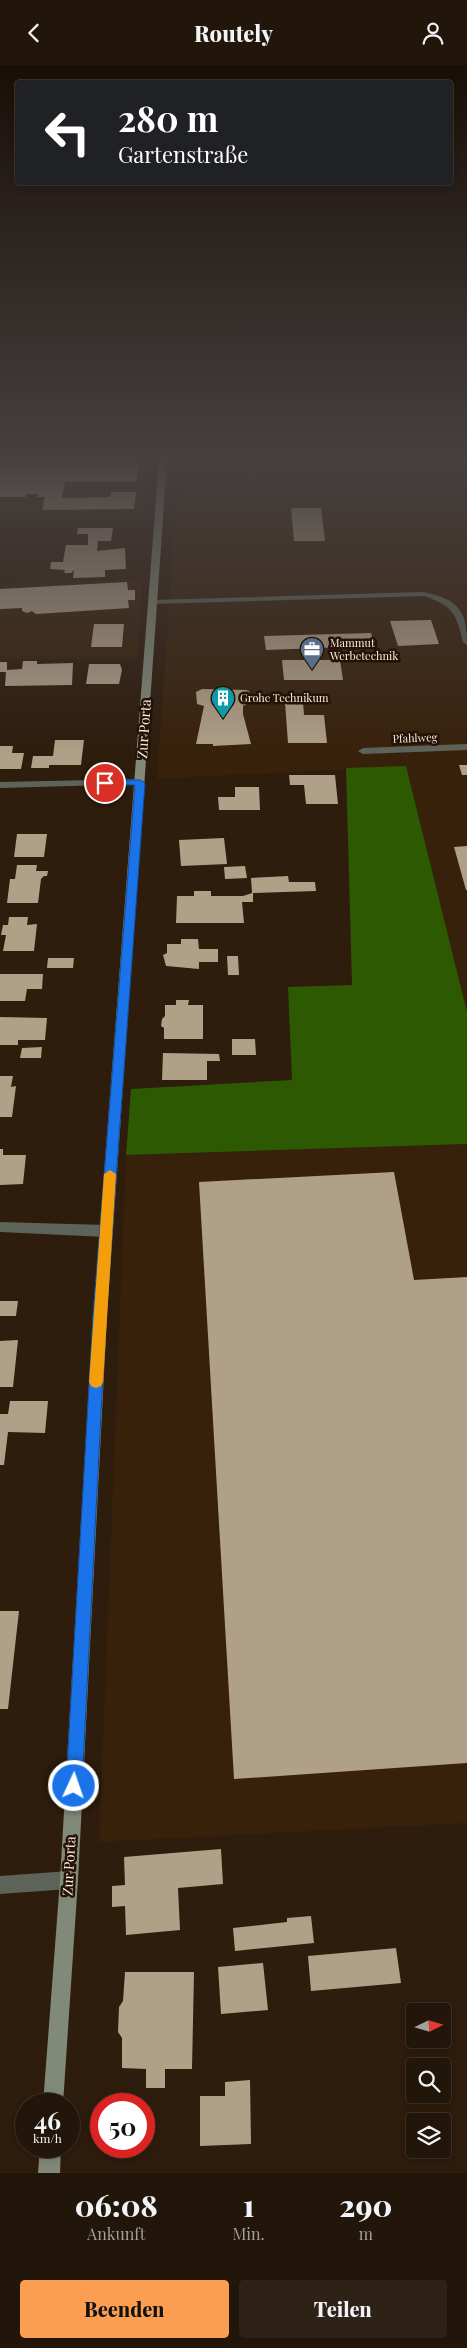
<!DOCTYPE html>
<html lang="de">
<head>
<meta charset="utf-8">
<style>
	body { margin:0; font-family:"Playfair Display",serif; background:#2e2217; color:#f1f3f6; height:100vh; display:flex; flex-direction:column; font-size:19px; white-space:nowrap }
	* { box-sizing:border-box; margin:0 }
	p { font-size:16px; color:#a29f9c }
	.icon { flex:none; width:28px; height:28px; fill:none; stroke:currentColor; stroke-width:2; stroke-linecap:round; stroke-linejoin:round }
	.map { position:relative; height:2108px; overflow:hidden }
	.drawer { display:flex; flex-direction:column; background:#221509; flex:1 }
	.drawer>* { flex:none }
	.banner { position:absolute; left:15px; top:15px; width:438px; height:105px; border-radius:5px; box-shadow:0 2px 8px #0003,0 0 0 1px #3f342a; background:#202124; color:#fff; overflow:hidden }
	.needle { width:32px; rotate:85deg }
	.tools { position:absolute; left:406px; top:1938px; display:grid; gap:10px }
	.tools a { display:grid; place-items:center; width:45px; height:45px; border-radius:5px; background:#221509; box-shadow:0 2px 8px #0003,0 0 0 1px #3f342a; font-size:25px }
	.speed { position:absolute; left:15px; top:2028px; display:flex; gap:10px; font-size:25px; font-weight:700; text-align:center }
	.speed>* { display:grid; place-content:center; width:65px; height:65px; border-radius:50%; background:#221509; box-shadow:0 2px 8px #0003,0 0 0 1px #3f342a; line-height:1 }
	.speed small { font-size:12px; font-weight:400 }
	.speed .limit { border:8px solid #d22; background:#fff; color:#111 }
	.pin { position:absolute; display:grid; place-items:center; width:42px; height:42px; color:#fff; margin:-21px; border:2px solid #fff; border-radius:50%; box-shadow:0 1px 5px #0007 }
	.me { position:absolute; width:55px; margin:-28px; rotate:3deg; stroke-linejoin:round; filter:drop-shadow(0 0 4px #0008) }
	.turn { display:flex; align-items:center; gap:18px; height:105px; padding:0 20px; font-size:22px }
	.turn .icon { width:65px; height:65px; stroke-width:2.5 }
	.turn b { display:block; font-size:35px; line-height:42px }
	.eta { display:flex; justify-content:space-evenly; align-items:center; height:85px; text-align:center }
	.eta b { font-size:30px; font-weight:800; line-height:35px }
	.cta { display:flex; gap:10px; margin-top:auto; padding:10px 20px }
	.cta a { flex:1; height:58px; border-radius:5px; background:#fb9e52; color:#111; font-size:20px; font-weight:800; line-height:58px; text-align:center }
	.cta a+a { background:#2e2217; color:#f1f3f6 }
	header { display:flex; justify-content:space-between; align-items:center; height:65px; padding:0 20px; background:#221509; font-size:22px; font-weight:800 }
	.map>svg:first-child { display:block }
	.built { fill:#38210b }
	.forest { fill:#2d5902 }
	.building { fill:#b1a088 }
	.lines { fill:none; stroke-linecap:round; stroke-linejoin:round }
	.minor { fill:#5e6359; fill-rule:evenodd }
	.secondary { fill:#818978; fill-rule:evenodd }
	.route { fill:#1a73e8; stroke:#114b97 }
	.slow { fill:#f59e0b }
	.labels { text-anchor:middle; stroke-width:5; stroke-linejoin:round; paint-order:stroke }
	.far-poi-label { font-size:11px; fill:#f8ebe1; stroke:#241304; text-anchor:start }
	.far-street-label { font-size:11px; fill:#f8ebe1; stroke:#241304 }
	.street-label { font-size:14px; fill:#f8ebe1; stroke:#241304 }
</style>
</head>
<body>
<header><svg class="icon" aria-label="back" viewBox="0 0 24 24"><path d="M15 5l-7 7 7 7"/></svg>Routely<svg class="icon" aria-label="person" viewBox="0 0 24 24"><circle cx="12" cy="8" r="4"/><path d="M4 21q1-7 8-7t8 7"/></svg></header>
<div class="map">
<svg width="467" height="2108" viewBox="0 0 467 2108">
	<rect width="100%" height="100%" fill="#2e1c0c"/>
	<path class="built" d="M0,396h151l-3,50 -148,2z
		M179,396h288v551l-61,-246 -249,13z
		M143,514l-6,79 -137,2v-76z
		M467,1079v679l-368,19 27,-687z"/>
	<path class="forest" d="M406,701l61,246v132l-341,11 5,-66 161,-9 -4,-93 64,-2 -6,-217z"/>
	<path class="building" d="M0,396h139l-2,21h-72l-3,16 48,-1 1,-5h25l-2,17 -92,1 3,-13h-8l1,-3h-11l-1,3h-26z
		M291,443h30l4,33h-31z
		M78,463h35l-2,13h-13l-1,10 28,-3 1,21 -21,1v7l-32,1 1,-8 -3,3h-7l1,-3 -15,-1 1,-7h12l3,-17h22v-11h-11z
		M127,517l1,8h7v10h-7l1,8 -93,6 -4,-3 -5,2 -5,-2v-3l-22,1v-20z
		M431,555l8,24 -41,2 -8,-25z
		M94,559h30l-2,23h-31z
		M371,568l3,13 -108,4 -2,-14z
		M282,595h58l3,20h-59z
		M23,596h14v3l36,-1 -1,22 -67,1 1,-14h-6v-10h7v8l15,-1z
		M89,599h31l2,6 -3,14h-33z
		M202,624l44,1 3,1 1,12 -7,3v8l8,30 -38,2v-2h-17l8,-38 -7,-2 -1,-12z
		M285,637h18l1,13h20l3,28h-39z
		M55,675h29l-3,25h-32v3h-18l2,-12h20z
		M0,681h13l-1,7h12l-3,16h-21z
		M459,700h8v10h-5z
		M289,710h46l3,29h-32l-2,-19h-14z
		M235,722h24l1,23h-41l-1,-13h17z
		M17,769h30l-3,23h-30z
		M224,773l3,26 -46,2 -2,-26z
		M467,781v44h-1l-12,-43z
		M17,800h20l-1,6h12l-1,5h-3l-3,3 -3,24h-31l3,-24h5z
		M245,801l2,12 -22,1 -1,-12z
		M288,811l1,6h26l1,9 -63,2v9h-11l2,21h-68l1,-27h17v-5h17v5h32l9,-3 -1,-15z
		M9,852h19l-1,8 10,-1 -3,27h-31l3,-16h-5l2,-10h5z
		M181,874h17l1,10h19v13h-19v7l-33,-3 -3,-11 4,-2v-9h14z
		M227,891h11l1,19h-11z
		M48,893h26l-1,10h-26z
		M0,909h43l-1,15h-15l-2,12h-25z
		M176,935h13l-1,5h15v34h-39v-11l-3,-2 1,-7 3,-3v-11h11z
		M0,952l47,1 -2,22h-27v5h-18z
		M232,974h23l1,16h-24z
		M42,982l-1,11h-21l2,-10z
		M163,988l56,1 1,7h-13v19h-45z
		M0,1011h13l-2,11 5,-1 -4,31h-12z
		M0,1084h3v6h23l-3,29 -23,1z
		M394,1107l20,108 53,-3v486l-233,16 -35,-597z
		M0,1236h18l-2,15h-16z
		M18,1275l-5,47h-13v-46z
		M10,1336h38l-3,32 -37,-1 -4,33h-4v-51h8z
		M0,1546h19l-11,98h-8z
		M221,1784l2,35 -45,4 2,42 -54,5 -1,-29 -13,1v-21l13,-1 -1,-28z
		M311,1851l3,27 -79,8 -2,-23 54,-6v-4z
		M396,1883l5,35 -90,8 -3,-35z
		M263,1898l5,47 -47,4 -3,-47z
		M125,1907h69l-2,97h-27v19h-19v-19l-24,-1v-30l-4,-6 1,-25 4,-6z
		M250,2015l1,64 -51,2v-50h25v-14z"/>
	<g class="lines">
		<path class="minor" d="M424,527c34,8 43,17 43,53l-4,-3c-7,-29 -10,-36 -39,-46l-272,8 -4,-2 4,-2z
			M467,679v6l-104,4 -5,-3 5,-3z
			M140,714l3,1v4l-143,4v-6z
			M0,1157l106,3 5,2 2,4 -2,4 -5,2 -106,-5z
			M69,1806l7,2 2,7 -2,7 -7,2 -69,5v-18z"/>
		<path class="secondary" d="M159,396h8l-60,854 -29,565 -15,224h-20l17,-224 33,-565z
			M40,2081h21l-1,27h-22z"/>
	</g>
	<linearGradient id="sky" x2="0" y2="1"><stop stop-color="#190f07"/><stop offset="0.57" stop-color="#464040"/><stop offset="1" stop-color="#464040" stop-opacity="0"/></linearGradient>
	<rect width="467" height="691" fill="url(#sky)"/>
	<path class="route" d="M105,715h35l5,3 -39,532 -24,471 -2,6 -6,2 -6,-2 -2,-6 27,-471 42,-530h-33v-4z"/>
	<path class="slow" d="M110,1105l6,4 -13,208 -2,4 -5,2 -5,-2 -2,-4 15,-208z"/>
	<defs>
		<g id="office-pin" transform="scale(1.25)"><path d="M0 17L-7.5 6A9.5 9.5 0 1 1 7.5 6Z" fill="#5c6f8a" stroke="#241304"/><path d="M-6-3h4V-5.5h4V-3h4V5H-6ZM-1-4.5V-3h2v-1.5ZM-6 0V1H6V0Z" fill="#fff"/></g>
		<g id="building-pin" transform="scale(1.25)"><path d="M0 17L-7.5 6A9.5 9.5 0 1 1 7.5 6Z" fill="#0f9aa8" stroke="#241304"/><path d="M-4-6H4V6H1V3H-1V6H-4ZM-2.5-4.3h1.7v1.8h-1.7ZM.8-4.3h1.7v1.8H.8ZM-2.5-1h1.7V.8h-1.7ZM.8-1h1.7V.8H.8Z" fill="#fff"/></g>
	</defs>
	<g fill-rule="evenodd">
		<use href="#office-pin" x="312" y="584"/>
		<use href="#building-pin" x="223" y="633"/>
	</g>
	<g class="labels">
		<g class="far-poi-label">
			<text x="330" y="582">Mammut<tspan x="330" dy="13">Werbetechnik</tspan></text>
			<text x="240" y="637">Grohe Technikum</text>
		</g>
		<g class="far-street-label">
			<text transform="translate(415 673) rotate(-2)" y="4">Pfahlweg</text>
		</g>
		<g class="street-label">
			<text transform="translate(144 664) rotate(-86)" y="5">Zur Porta</text>
			<text transform="translate(69 1801) rotate(-87)" y="5">Zur Porta</text>
		</g>
	</g>
</svg>
<div class="tools">
<a><svg class="needle" viewBox="-14 -14 28 28"><path d="M0-13l5 13h-10z" fill="#e53935"/><path d="M0 13l5-13h-10z" fill="#a29f9c"/></svg></a>
<a><svg class="icon" aria-label="search" viewBox="0 0 24 24"><circle cx="10" cy="10" r="6"/><path d="M15 15l6 6"/></svg></a>
<a><svg class="icon" aria-label="layers" viewBox="0 0 24 24"><path d="M12 4l9 5-9 5-9-5zM3 14l9 5 9-5"/></svg></a>
</div>
<div class="speed"><div>46<small>km/h</small></div><div class="limit">50</div></div>
<div class="pin" style="left:105px;top:718px;background:#d93025"><svg class="icon" aria-label="arrive" viewBox="0 0 24 24"><path d="M6 21V4h12l-3 4 3 4H6"/></svg></div>
<svg class="me" style="left:74px;top:1721px" viewBox="-20 -20 40 40"><circle r="17" fill="#1a73e8" stroke="#fff" stroke-width="3"/><path d="M0-11L8 9 0 5-8 9z" fill="#fff"/></svg>
<div class="banner">
<div class="turn"><svg class="icon" aria-label="left" viewBox="0 0 24 24"><path d="M17 20v-9H6M10 6l-5 5 5 5"/></svg><div><b>280 m</b>Gartenstraße</div></div>
</div>
</div>
<section class="drawer">
<div class="eta">
<div><b>06:08</b><p>Ankunft</p></div>
<div><b>1</b><p>Min.</p></div>
<div><b>290</b><p>m</p></div>
</div>
<div class="cta"><a>Beenden</a><a>Teilen</a></div>
</section>
</body>
</html>
